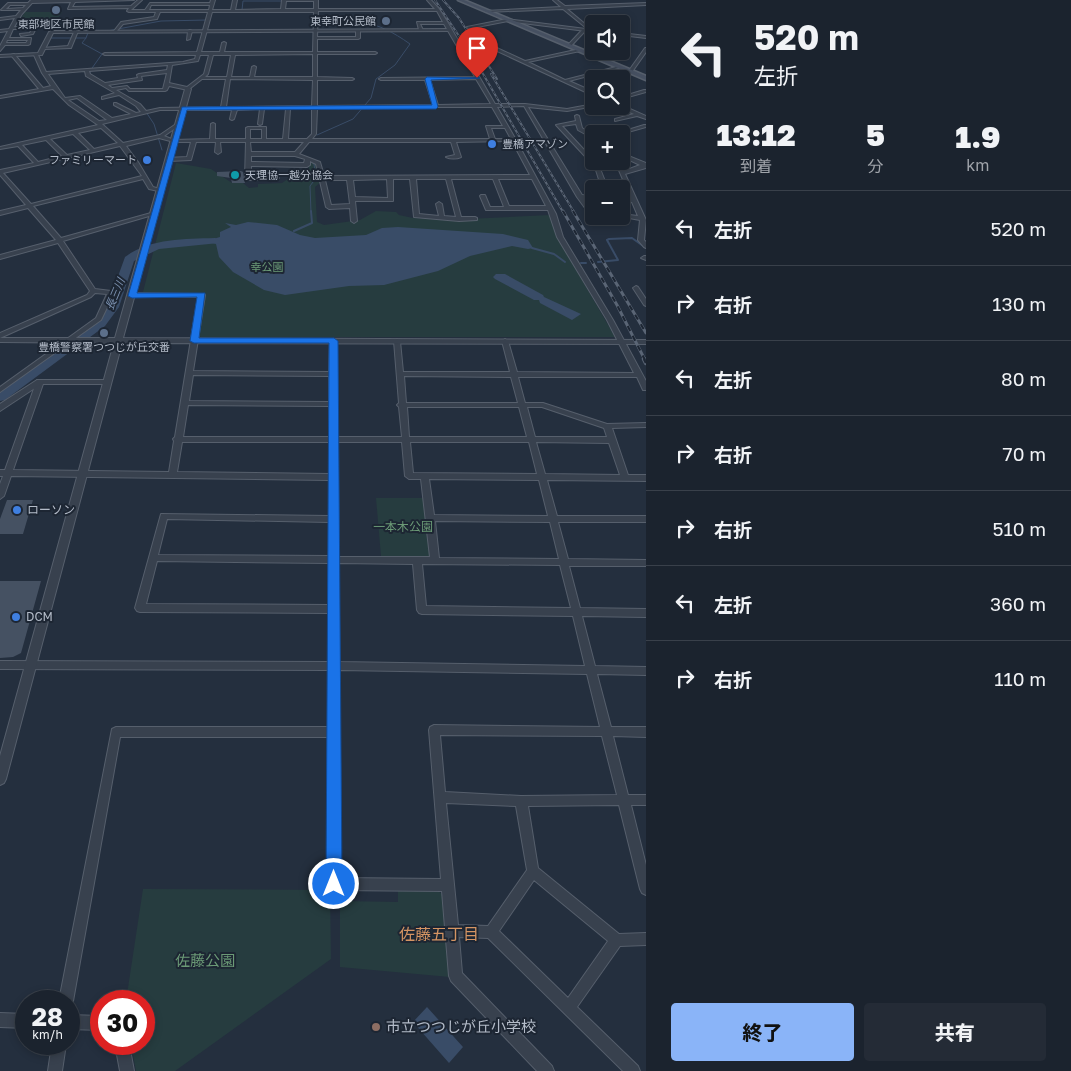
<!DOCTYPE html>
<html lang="ja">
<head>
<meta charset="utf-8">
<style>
	body { margin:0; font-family:"Golos Text","Noto Sans JP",sans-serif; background:#242b36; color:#f1f3f6; height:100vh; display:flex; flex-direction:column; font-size:19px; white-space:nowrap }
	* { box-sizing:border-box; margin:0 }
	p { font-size:16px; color:#a0a4aa }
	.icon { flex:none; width:28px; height:28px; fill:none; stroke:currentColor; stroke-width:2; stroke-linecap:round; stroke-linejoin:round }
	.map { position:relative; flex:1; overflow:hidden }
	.details { display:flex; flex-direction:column; background:#1b232e; width:425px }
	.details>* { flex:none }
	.guide { background:#1b232e; color:#f1f3f6; overflow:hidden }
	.buttons { position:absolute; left:585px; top:15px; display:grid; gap:10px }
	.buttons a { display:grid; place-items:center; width:45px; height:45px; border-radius:5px; background:#1b232e; box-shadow:0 2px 8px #0003,0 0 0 1px #39404a; font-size:25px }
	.speed { position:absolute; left:15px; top:990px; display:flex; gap:10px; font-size:25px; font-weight:700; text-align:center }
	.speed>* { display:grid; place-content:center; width:65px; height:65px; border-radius:50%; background:#1b232e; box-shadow:0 2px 8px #0003,0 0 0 1px #39404a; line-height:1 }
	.speed small { font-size:12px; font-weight:400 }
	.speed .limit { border:8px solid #d22; background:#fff; color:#111 }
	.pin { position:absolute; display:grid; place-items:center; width:42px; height:42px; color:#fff; margin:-51px -21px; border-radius:50% 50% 50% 0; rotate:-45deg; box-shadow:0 0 5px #0007 }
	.pin .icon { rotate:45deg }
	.me { position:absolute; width:55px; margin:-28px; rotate:0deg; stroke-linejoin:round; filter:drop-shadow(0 0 4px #0008) }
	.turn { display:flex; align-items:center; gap:18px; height:105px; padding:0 25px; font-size:22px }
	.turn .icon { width:65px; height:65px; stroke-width:2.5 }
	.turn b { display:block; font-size:35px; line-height:42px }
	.eta { display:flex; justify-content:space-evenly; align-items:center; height:85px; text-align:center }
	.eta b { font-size:30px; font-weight:800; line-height:35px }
	.button { display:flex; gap:10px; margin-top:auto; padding:10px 25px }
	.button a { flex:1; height:58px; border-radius:5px; background:#8ab4f8; color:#111; font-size:20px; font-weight:800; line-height:58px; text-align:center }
	.button a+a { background:#242b36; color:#f1f3f6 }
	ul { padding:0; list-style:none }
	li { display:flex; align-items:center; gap:15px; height:75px; padding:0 25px; border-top:1px solid #39404a }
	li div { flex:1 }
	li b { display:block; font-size:19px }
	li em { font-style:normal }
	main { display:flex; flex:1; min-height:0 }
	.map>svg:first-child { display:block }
	.green { fill:#263c3f }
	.water { fill:#394c67 }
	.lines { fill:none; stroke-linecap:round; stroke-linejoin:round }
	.stream-far1 { stroke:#394c67; stroke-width:1 }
	.stream { stroke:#394c67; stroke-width:2 }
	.river { fill:#394c67; fill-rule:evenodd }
	.building { fill:#455162 }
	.minor-casing { stroke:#565f6c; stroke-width:2 }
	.tertiary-casing { stroke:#565f6c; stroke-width:2 }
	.secondary-casing { stroke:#565f6c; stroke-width:3 }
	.minor { fill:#38414e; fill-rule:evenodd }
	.tertiary { fill:#38414e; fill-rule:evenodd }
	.secondary { fill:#465061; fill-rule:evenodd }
	.rail-far2-casing { stroke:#5a6575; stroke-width:2 }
	.rail-far1-casing { stroke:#5a6575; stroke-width:3 }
	.rail-casing { stroke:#5a6575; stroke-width:4.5 }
	.rail-far2 { stroke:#1d2633; stroke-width:1; stroke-dasharray:3; stroke-linecap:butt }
	.rail-far1 { stroke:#1d2633; stroke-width:2; stroke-dasharray:5.5; stroke-linecap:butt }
	.rail { stroke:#1d2633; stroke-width:2.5; stroke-dasharray:7; stroke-linecap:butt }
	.route { fill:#1a73e8; stroke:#114b97 }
	.service-dot { fill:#5c6f8a; stroke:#1d2633; stroke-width:2 }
	.shop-dot { fill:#3f7fe0; stroke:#1d2633; stroke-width:2 }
	.culture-dot { fill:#0f9aa8; stroke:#1d2633; stroke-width:2 }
	.education-dot { fill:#8d6e63; stroke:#1d2633; stroke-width:2 }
	.labels { text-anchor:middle; stroke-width:4; stroke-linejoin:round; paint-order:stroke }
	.far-poi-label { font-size:11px; fill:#b4bcc9; stroke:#1d2633; text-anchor:end }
	.far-park-label { font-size:11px; fill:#6b9a76; stroke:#1d2633 }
	.far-water-label { font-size:11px; font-style:italic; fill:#7c92b1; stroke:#1d2633 }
	.poi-label { font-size:12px; fill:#b4bcc9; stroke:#1d2633; text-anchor:start }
	.park-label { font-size:12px; fill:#6b9a76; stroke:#1d2633 }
	.near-park-label { font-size:15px; fill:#6b9a76; stroke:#1d2633 }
	.near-poi-label { font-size:15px; fill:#b4bcc9; stroke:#1d2633; text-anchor:start }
	.near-neighbourhood-label { font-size:16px; fill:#d59563; stroke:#1d2633 }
</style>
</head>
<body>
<main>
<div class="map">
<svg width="646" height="1071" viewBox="0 0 646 1071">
	<rect width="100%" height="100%" fill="#242f3e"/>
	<path class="green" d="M25,12h37l-6,9 -37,1z
		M311,161l5,3 3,15 2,3 -6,5 2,35 7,3 36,-5 16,-9 20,1 3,3 14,3 33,2 104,-5 6,20 59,102h-414l-2,-1 6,-43 -62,-1 33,-129 35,6 21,14h11l6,5 9,-1v-3l24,-1 6,-4 16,-5 1,-5h4v-7z
		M376,498h49l5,59 -49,-1z
		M143,889l187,1 1,69 -156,112h-39l-5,-27h13v-43h-18z
		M398,889l39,1 6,5 7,82 -110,-10v-66l58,1z"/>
	<path class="water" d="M248,222l29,3 23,10 15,3 51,-3 16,-7 16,-1 105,7 25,6 5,8 -5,1 -16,-3 -42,10 -32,15 -54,14 -35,1 -64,9 -21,-5 -31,-18 -14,-15 -3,-13 -4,-1 1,-4 7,-2v-5l11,-5 -6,-4 11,2z
		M496,274h9l38,21 1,2 37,17 -9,6 -32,-17 -1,-3h-5l-39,-21 -2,-2z
		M427,1007l36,40 -14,16 -36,-41z"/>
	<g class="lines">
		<path class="stream-far1" d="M211,11l31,-1 1,-9h42
			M316,20c41,0 59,-1 94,24l-15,21 -19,14 -5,19 -18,21 -36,16
			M50,38h36l-4,5 20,11 -12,17v4
			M86,38l3,-8 18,1 54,-10 47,-1
			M146,112l8,12 8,26
			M310,161l4,3 2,14 -6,8 1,26"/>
		<path class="stream" d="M294,231l18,-8 -1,-12
			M532,248l22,6 11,8
			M598,262l20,-2 -11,-20 2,-1 23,-1 14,10
			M581,263h5"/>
		<path class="river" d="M215,238l5,3 -1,2 -60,6 -25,12 -15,46 -14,19 -100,74 -5,1v-10l97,-71 10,-13 18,-50c26,-19 59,-18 90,-19z"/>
	</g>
	<path class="building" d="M241,171l2,1 2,11h-13l-1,-5 -14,-2v-4z
		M7,500h26l-10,34h-23v-15z
		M0,581h41l-20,72 -8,4 -13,1z"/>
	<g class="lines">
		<g class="minor-casing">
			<path id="minor" d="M31,0h103l-59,2 -3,5 59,-1 7,-6h4l-11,10h14l5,-7h60l1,-3h4l-3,10h19l2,-10h4l-2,10 46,-1 1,-9h36v9h117l-8,-9h4l8,9 9,14 47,81h30l42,5 27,-5 1,2 -28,5 -39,-4 54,88 12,1v4l-10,-1 10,11v4l-6,-2 -11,-15 -53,-91 -27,1 19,33 40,74 7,23 50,83 33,61v9h-3l-6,-13h-119l7,26h18l64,21 39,-1v4l-34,1 16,47h18v6l-99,-1 10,36h89v6h-88l10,37 78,1v6h-77l11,42 66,1v8l-64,-1 13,50 51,1v8l-49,-1 14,53h35v10l-33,-1 15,59h18v10h-15l15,60v30l-4,-2 -2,-4 -21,-84 -91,1 10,62 81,66 27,-1v12l-26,1 -43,61 61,59 2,5h-17l-135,-133 -29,-1 3,36 90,93 2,5h-17l-86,-90 -2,-5 -7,-85 -108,-1 -4,-2 -2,-4v-147h-208l-47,264 -2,5h-2v-5h-10l53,-272 4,-2h212l1,-57 -329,-1v-8l329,1v-49l-189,-1 -3,-1 -2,-3 26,-94 168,2v-36l-318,-4 -7,20 -4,3v-15l3,-8h-3v-6h5l32,-90h69l4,2 -4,2h-63l-30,86 156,2 5,-31 -1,-2 2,-2 23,-140 -68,-1 -1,-1 3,-2 72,1 1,1 -12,76 136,1 1,-31 1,-1h4l2,97h65l-3,-30 -2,-2 2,-2 -5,-62 3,-2 3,2 3,31h107l-8,-31 3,-2 3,2 9,31 117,1 -27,-53 -50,-83 -9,-27h-62l-6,-14 1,-1h4l5,12h14l-11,-28h-42l10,38h14l2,1v2l-18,1 -45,-4 -4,-38h-17v22h-38l2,20 -3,2 -3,-2 -1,-13 -21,1 -3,-2 -10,-43 -6,-3v4l-3,2 -56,-1v10h25l3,2 -3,2h-28l-3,-2 1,-36h-26l1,10 -3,2 -3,-2 1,-10h-20l-5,18 -22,1 -2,-1v-2l20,-1 4,-15h-17l-15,-4 -33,8 12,16 15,25 10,3v2l-14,-3 -6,-10 -110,27 28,32 90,-25 5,1 -93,27 32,48 16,2 3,2 -13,27 -101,72v-5l96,-69 11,-24 -12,-1 -4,4 -91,41v-5l87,-38 3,-4 -32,-48 -58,16v-4l56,-15 -28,-32 -28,7v-4l26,-6 -26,-30v-5l34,-7 -16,-17 -18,3v-2l98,-22 -29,-20 -16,-16 -53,9v-2l39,-7 -28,-34 3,-1 29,34 8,-2 -9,-13 -8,-18 2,-1 2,1 8,17 137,-10 12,-3 1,-4h-91l-2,-1 2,-1 92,-1 11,-40h-48l-3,7 -34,5 -7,8 -2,-1 7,-9 33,-5 2,-5h-27l-2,-1 2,-3 -61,1 3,-7 -39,1 -10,11 -8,13h20l3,-5h2l-6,12 -12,2 -1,-2 10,-1 2,-4h-19l-4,9h22l-1,6 -2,1h-23l-5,6v-5l8,-15 -8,1v-2l9,-1 6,-11 -15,2v-2l16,-2 5,-6h-20l7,-7h20zM286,1h28v8h-29zM10,5h16l-3,3 -17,1zM151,5h59l-1,5h-60zM318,11h119l6,11h-26l2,8 2,1 2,-1 -3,-6h24l31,53 -94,1 -2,1 2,1h44l8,25 -116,1v-26h35l2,-1 -2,-1 -35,-1v-23h58l2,-1 -2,-1h-58v-13h41l2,-1v-7l-2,-1 -2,1v6h-39zM212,12h102l-1,40h-89l2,-9 -2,-1 -2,1 -2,9h-19zM7,40h21l-2,3h-20zM313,54v23h-59l2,-10 -2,-1 -2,1 -2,10h-19l4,-22zM200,55h9l-5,19 -17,13 -18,-4 3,-18 26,-4zM213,55h18l-4,22h-22l3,-3zM168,65l-1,5 -28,4 -2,1 1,3 -33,5 -15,-9 -1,-3zM85,71l1,5 29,17 -13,4v2l17,-4 17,11 5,6 -5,1 -20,-10h-2v2l17,9 -19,4 -32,-22 -15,2 -17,-24zM167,73l-4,16h-33l-3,-3 -15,2 -4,-3 34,-5 -1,-4zM202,79h24l-5,28 -61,1 -14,3 -6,-7 -24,-14 10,-2 3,3h36l2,-1 2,-4 19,4zM230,79l83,1 -1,26 -86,1zM476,79l15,25 -53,1 -8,-25zM77,98l30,22 -8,1 -31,-21zM434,107h58l11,19h-17l4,13h-178l4,-5 1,-25zM260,109l-2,15 2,1 2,-1 2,-15h22l-3,30h-17v-12h-18l-2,1v11h-31v-15l-2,-1 -2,1 -1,15 -36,1 -10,-4 17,-12v-2h-2l-19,13 -37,8 -21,-19 58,-14h72l-2,9 2,1 2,-1 3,-9zM290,109h22v25l-5,5h-19zM101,128l17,15 -24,6 -16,-16zM491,128h14l6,11h-16zM250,129h12v10h-12zM73,134l17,16 -23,5 -17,-16zM46,140l16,16 -24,6 -16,-17zM512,141l18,34 -206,1 -4,-14 -21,-8 10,-12h142l4,13 -9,2c4,2 11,2 15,0l-5,-15zM250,142h54l-9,10h-44zM120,146l22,30 -111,28 -28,-31zM251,156h44l10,3 -1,4 -53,-1zM387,179l1,19 -33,-1 -2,-17zM416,179h30l10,38 -12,-1 -2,-12 -3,-2 -3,2 3,12 -20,-2zM498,179h34l14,27h-37zM325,180h22l3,24 -19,1zM193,375l136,1v26l-140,-1zM404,376l107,1 7,26h-112zM188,405l141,1v31h-146zM407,407h112l8,30h-118zM527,407h15l62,21 3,9h-72zM182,442h147v32l-152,-2zM337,442h65l3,34 4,3h12l9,78h-92zM410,442h119l8,32 -124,-1zM536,442l73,1 11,32 -75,-1zM429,479l110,1 9,36 -114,-1zM167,519l162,3v34l-171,-1zM435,521l115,1 9,37 -120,-1zM157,561l172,2v42l-183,-1zM338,563l75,1 4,46 2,3 3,1 151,2 12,50 -246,-4zM422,564l138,1 11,43 -145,-2zM339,670l248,4 13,53 -166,-2 -4,2 -1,3 12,149 -101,-1zM440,735l162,1 15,59 -96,1 -76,-4zM446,803l70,3 11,64 -39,56 -30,-1zM534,880l74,61 -40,57 -69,-67z
				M553,0h4l8,6 81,-3v2l-79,4 24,20 -1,2 -27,-22 -76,3 -2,-1 76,-4z
				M507,19l1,2 -36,7 12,14 41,19 55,-12v2l-52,11 37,18 55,-14 2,1 -53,14 25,11v3h-2l-110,-51 -15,-17z
				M583,29l3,1 -16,17h-2v-2z
				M75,30l3,1 -7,17 -27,1 -2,-1 26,-2z
				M190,30l2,1 -2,8 -3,1 1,-9z
				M645,48h1v4l-14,20h-4z
				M644,90h2v2l-25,7v-2z
				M621,105l25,11v3l-9,-3 -22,5v-2l19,-5 -15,-7z
				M577,115l2,1 3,12 12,8v3l-16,-9 -2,-6 -14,2 37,40 9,23h-6l-7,-22 -39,-42 20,-4 -1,-5z
				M644,125h2v2l-25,7h-6z
				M621,153l25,10v5l-21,6 21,46 -2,20 2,2v6l-2,-1 -6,-7 2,-20 -22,-4h3v-2l17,2 -6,-14 -11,-1v-4l10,1 -16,-37h5l4,10 16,-6 -19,-9z
				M644,256h2v4l-5,-2z
				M636,286l2,1 8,12v7l-2,-1 -11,-17z
				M0,1013l26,1v14l-26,-1z
				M69,1015l32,1v14l-32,-1z
				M52,1044h14l-4,27h-14z
				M115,1044h14l5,27h-14z"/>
		</g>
		<g class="tertiary-casing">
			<path id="tertiary" d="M505,19l89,11v2l-87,-11z
				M450,29l2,2 -399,2 -11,22 -42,2v-2l38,-2 11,-21 2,-1z
				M621,33l25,3v2l-25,-3z
				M188,87l3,2 -68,249 523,2v4l-524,-1 -116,436 -2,4 -4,2v-29l114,-413 -114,-1v-4h115l70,-249z
				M37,380h6l1,2 -44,29v-7z"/>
		</g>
		<g class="secondary-casing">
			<path id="secondary" d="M458,0h6l182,76v4z"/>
		</g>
		<use href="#minor" class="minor"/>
		<use href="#tertiary" class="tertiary"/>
		<use href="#secondary" class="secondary"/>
		<g class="rail-far2-casing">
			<path id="rail-far2" d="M435,0l40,60 88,152
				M443,0l16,18 38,61
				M491,74l83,138"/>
		</g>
		<g class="rail-far1-casing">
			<path id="rail-far1" d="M563,211l54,94 28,55
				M573,211l73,122"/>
		</g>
		<g class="rail-casing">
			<path id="rail" d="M644,359l2,4"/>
		</g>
		<use href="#rail-far2" class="rail-far2"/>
		<use href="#rail-far1" class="rail-far1"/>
		<use href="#rail" class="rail"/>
	</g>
	<path class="route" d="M427,77l53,1 -49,2 7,27 -2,2 -249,1 -50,183h68l-6,45h135l4,3 4,543 -2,5 -6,3 -5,-3 -3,-5 3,-541h-135l-4,-2 7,-44 -65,1 -4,-2 54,-189 250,-2 -7,-26z"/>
	<g class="service-dot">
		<circle cx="56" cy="10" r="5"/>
		<circle cx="386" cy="21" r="5"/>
		<circle cx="104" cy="333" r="5"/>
	</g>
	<g class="shop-dot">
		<circle cx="492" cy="144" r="5"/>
		<circle cx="147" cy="160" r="5"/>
		<circle cx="17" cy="510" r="5"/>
		<circle cx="16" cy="617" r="5"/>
	</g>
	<circle class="culture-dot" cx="235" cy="175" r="5"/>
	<circle class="education-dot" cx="376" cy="1027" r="5"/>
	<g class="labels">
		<g class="far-poi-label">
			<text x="376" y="25">東幸町公民館</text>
			<text x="56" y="28" text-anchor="middle">東部地区市民館</text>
			<text x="502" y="148" text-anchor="start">豊橋アマゾン</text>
			<text x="137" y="164">ファミリーマート</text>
			<text x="245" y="179" text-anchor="start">天理協一越分協会</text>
			<text x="104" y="351" text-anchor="middle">豊橋警察署つつじが丘交番</text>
		</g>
		<g class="far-park-label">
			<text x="267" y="271">幸公園</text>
		</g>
		<g class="far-water-label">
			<text transform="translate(115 294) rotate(-67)" y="4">長三川</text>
		</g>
		<g class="poi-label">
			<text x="27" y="514">ローソン</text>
			<text x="26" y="621">DCM</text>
		</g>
		<g class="park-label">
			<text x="403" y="531">一本木公園</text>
		</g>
		<g class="near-park-label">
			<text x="205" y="966">佐藤公園</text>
		</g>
		<g class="near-poi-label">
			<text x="386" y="1032">市立つつじが丘小学校</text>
		</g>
		<g class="near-neighbourhood-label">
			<text x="439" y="940">佐藤五丁目</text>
		</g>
	</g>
</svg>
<div class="buttons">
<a><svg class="icon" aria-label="sound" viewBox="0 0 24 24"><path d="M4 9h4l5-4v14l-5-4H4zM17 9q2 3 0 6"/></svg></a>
<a><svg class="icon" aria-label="search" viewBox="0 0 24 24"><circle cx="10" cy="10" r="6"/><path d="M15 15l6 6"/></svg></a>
<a>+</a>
<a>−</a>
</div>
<div class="speed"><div>28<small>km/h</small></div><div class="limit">30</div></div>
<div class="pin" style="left:477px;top:78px;background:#d93025"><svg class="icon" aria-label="arrive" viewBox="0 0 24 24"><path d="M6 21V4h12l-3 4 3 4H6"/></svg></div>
<svg class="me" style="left:334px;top:884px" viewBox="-20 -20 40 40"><circle r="17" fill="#1a73e8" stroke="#fff" stroke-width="3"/><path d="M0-11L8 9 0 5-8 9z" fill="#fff"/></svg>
</div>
<section class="details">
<div class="guide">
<div class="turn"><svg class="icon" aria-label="left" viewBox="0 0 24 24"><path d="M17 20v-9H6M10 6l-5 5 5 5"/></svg><div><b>520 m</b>左折</div></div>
</div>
<div class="eta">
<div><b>13:12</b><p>到着</p></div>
<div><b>5</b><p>分</p></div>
<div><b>1.9</b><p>km</p></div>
</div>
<ul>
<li><svg class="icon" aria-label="left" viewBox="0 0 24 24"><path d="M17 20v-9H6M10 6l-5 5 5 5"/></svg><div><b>左折</b></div><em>520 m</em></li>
<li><svg class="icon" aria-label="right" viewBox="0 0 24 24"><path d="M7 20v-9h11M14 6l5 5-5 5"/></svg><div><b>右折</b></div><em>130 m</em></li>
<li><svg class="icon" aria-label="left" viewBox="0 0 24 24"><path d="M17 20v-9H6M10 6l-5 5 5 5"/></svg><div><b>左折</b></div><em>80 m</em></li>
<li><svg class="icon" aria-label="right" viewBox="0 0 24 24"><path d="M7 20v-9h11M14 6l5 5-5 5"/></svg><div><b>右折</b></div><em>70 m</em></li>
<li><svg class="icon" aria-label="right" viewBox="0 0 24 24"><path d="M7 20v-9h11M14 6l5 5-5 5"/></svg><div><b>右折</b></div><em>510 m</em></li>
<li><svg class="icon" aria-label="left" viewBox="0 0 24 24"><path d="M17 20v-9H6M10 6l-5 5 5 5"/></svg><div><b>左折</b></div><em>360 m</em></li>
<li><svg class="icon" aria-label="right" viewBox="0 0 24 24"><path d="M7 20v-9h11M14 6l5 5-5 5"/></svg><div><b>右折</b></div><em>110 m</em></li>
</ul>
<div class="button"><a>終了</a><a>共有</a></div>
</section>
</main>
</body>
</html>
